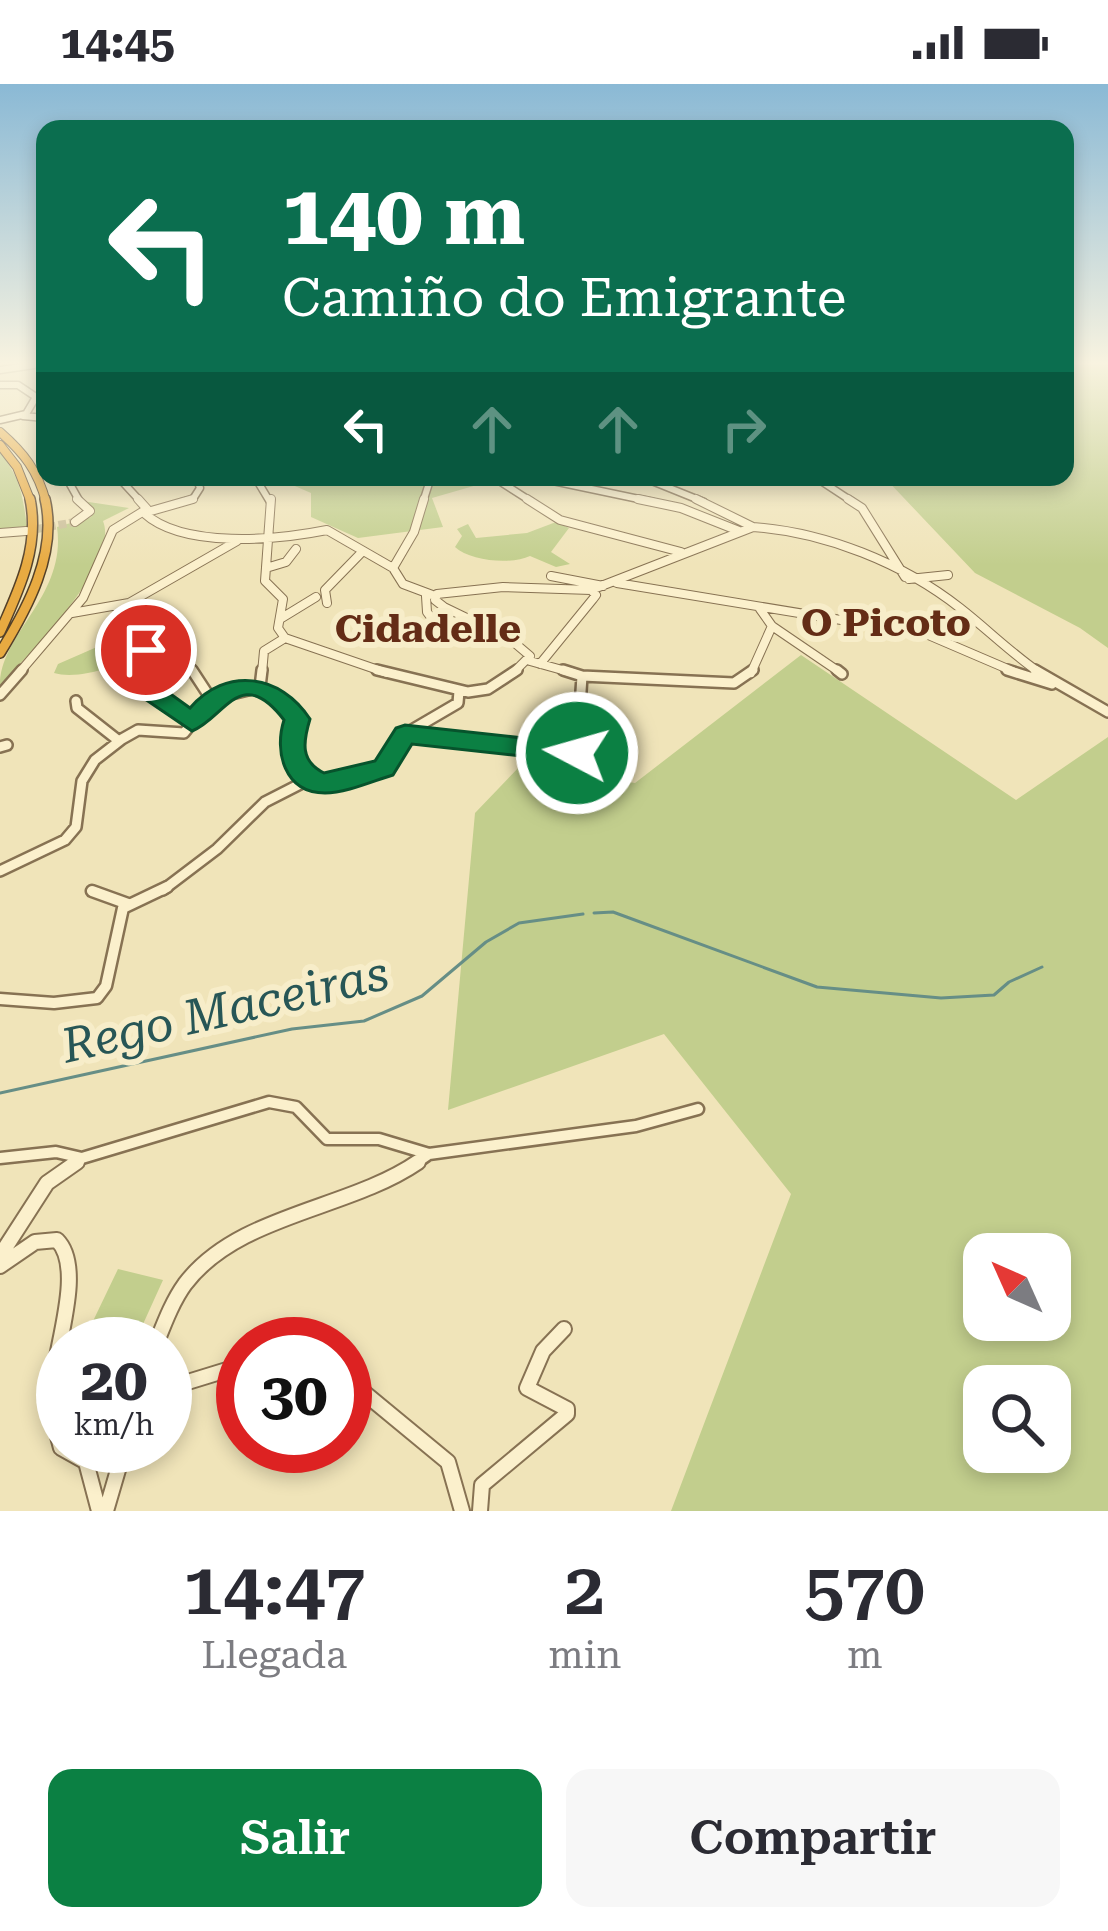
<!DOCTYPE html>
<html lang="es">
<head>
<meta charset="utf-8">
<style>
	body { margin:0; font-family:"Roboto Serif",serif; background:#f7f7f7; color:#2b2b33; height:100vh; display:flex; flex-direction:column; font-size:45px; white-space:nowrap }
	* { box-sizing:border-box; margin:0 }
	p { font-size:39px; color:#7c7c81 }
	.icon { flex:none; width:66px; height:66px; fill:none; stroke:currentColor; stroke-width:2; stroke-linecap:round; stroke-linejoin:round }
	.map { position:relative; height:1427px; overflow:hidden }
	.drawer { display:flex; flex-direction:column; background:#fff; flex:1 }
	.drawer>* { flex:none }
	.guide { position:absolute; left:36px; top:36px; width:1038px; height:366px; border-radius:24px; box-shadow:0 6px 18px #0003; background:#0b6e4f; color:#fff; overflow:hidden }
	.needle { width:78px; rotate:315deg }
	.buttons { position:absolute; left:963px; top:1149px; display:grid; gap:24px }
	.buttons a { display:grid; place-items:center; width:108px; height:108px; border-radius:24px; background:#fff; box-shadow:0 6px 18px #0003; font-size:60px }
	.speed { position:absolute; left:36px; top:1233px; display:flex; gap:24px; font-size:60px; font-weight:700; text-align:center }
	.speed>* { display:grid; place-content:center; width:156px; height:156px; border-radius:50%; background:#fff; box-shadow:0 6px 18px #0003; line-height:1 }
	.speed small { font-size:30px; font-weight:400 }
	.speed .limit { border:18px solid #d22; background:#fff; color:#111 }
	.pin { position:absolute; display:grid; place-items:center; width:102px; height:102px; color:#fff; margin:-51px; border:6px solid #fff; border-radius:50%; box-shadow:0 3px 12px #0007 }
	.me { position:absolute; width:132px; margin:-66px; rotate:276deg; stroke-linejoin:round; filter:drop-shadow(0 0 9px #0008) }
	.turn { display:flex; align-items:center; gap:42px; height:252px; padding:0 48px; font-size:54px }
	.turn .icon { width:156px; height:156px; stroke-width:2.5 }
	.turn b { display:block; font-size:84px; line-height:102px }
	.lanes { display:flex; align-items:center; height:114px; padding:0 48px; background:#0003; justify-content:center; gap:60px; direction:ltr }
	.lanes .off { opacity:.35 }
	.eta { display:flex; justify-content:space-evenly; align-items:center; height:204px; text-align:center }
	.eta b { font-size:72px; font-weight:600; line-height:84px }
	.action { display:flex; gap:24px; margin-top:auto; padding:24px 48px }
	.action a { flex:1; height:138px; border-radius:24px; background:#0b8043; color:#fff; font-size:48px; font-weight:600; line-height:138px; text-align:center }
	.action a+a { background:#f7f7f7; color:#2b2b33 }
	.status { display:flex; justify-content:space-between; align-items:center; height:84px; padding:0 60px; background:#fff; direction:ltr }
	.status svg { height:33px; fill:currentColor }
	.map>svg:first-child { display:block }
	.green { fill:#c2ce8d; fill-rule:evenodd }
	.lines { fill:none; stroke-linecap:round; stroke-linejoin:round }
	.stream { stroke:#668e86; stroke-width:3 }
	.minor-tunnel { stroke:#cbbf99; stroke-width:8; stroke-dasharray:8 3; stroke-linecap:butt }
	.minor-far4-casing { stroke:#877253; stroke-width:9 }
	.minor-far3-casing { stroke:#877253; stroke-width:10 }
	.minor-far2-casing { stroke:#877253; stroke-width:14 }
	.minor-far1-casing { stroke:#877253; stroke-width:15 }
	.minor-casing { stroke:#877253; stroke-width:18 }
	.highway-far1-casing { stroke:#544028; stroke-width:10 }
	.highway-casing { stroke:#544028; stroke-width:12 }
	.minor-far4 { stroke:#fbf0cc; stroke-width:6 }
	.minor-far3 { stroke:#fbf0cc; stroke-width:8 }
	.minor-far2 { stroke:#fbf0cc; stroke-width:9 }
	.minor-far1 { stroke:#fbf0cc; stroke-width:10 }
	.minor { stroke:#fbf0cc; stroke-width:14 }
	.highway-far1 { stroke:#e8aa41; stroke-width:8 }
	.highway { stroke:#e8aa41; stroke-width:9 }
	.route { fill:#0b8043; stroke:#07532c; stroke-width:3 }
	.labels { text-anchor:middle; stroke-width:12; stroke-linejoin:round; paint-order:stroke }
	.neighbourhood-label { font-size:39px; font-weight:bold; fill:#642c16; stroke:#f7edc9 }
	.near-water-label { font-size:48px; font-style:italic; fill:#275656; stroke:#f7edc9 }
</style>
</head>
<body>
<div class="status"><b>14:45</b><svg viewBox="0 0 49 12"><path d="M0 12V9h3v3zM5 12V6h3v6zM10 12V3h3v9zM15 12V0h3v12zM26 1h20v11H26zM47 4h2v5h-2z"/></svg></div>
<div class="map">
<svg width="1108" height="1427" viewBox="0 0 1108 1427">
	<rect width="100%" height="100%" fill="#f0e4b9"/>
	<path class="green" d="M1065,281h43v283l-28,-20 -105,-55 -91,-96h181z
		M0,369c20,23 23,44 27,74l-27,2z
		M274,393h213l4,4 -59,17 11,29 -85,11 -47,-21v-24z
		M82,417l47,7 -26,13c17,42 -74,134 -103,164 0,-52 67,-89 57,-158l34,-10 3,-8z
		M556,438l13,6 -18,24 19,12 -14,3 -26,-11c-19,9 -60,5 -75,-9l7,-11 -5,-7 11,-5 8,14 51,-5z
		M121,542l11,4 8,17c-14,20 -63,33 -86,26l4,-9 55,-24 -6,-6z
		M801,571l215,145 92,-63v774h-437l120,-317 -127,-160 -216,76 27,-297 47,-49 113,19zM984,1170h66v66h-66zM984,1302h66v66h-66z
		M118,1185l45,11 -29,64h-52z"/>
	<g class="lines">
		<path class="stream" d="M40,361l5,-1
			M594,829l19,-1 204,75 124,11 53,-3 15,-13 33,-15
			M0,1009l292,-64 72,-8 58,-25 64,-54 33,-19 64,-9"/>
		<path class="minor-tunnel" d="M26,447l49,-9"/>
		<g class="minor-far4-casing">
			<path id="minor-far4" d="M0,286l34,-5
				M0,301h18l18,12 -10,17 -26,6
				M23,332l22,2
				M66,393l14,25
				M118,393l23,25
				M255,393l15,25
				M493,393l39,25
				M642,393l62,25
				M815,393l38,25
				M553,397l100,21
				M182,418l11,-3 7,-11 -3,-9
				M423,418l8,-25"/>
		</g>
		<g class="minor-far3-casing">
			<path id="minor-far3" d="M271,415l-6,82 18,18 -5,29 7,10
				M527,415l33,21 121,32
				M638,415l43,9 58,23
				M696,415l57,28
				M848,415l14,9 43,69
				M144,429c39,36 133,27 183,17l66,38
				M144,429l49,-14
				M75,438l15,-11 -13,-12
				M0,449l26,-2
				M266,484l20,-6 10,-13
				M393,484l21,-36 10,-33
				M393,484l10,16 32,12
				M551,492l52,10
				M909,495l39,-4
				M617,499l309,51 91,39
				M426,512l1,16 15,20
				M327,519l-2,-13 37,-38
				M118,523l2,13 23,6 7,47
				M760,525l12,17 69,47
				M72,529l57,-10 108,-62
				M280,535l36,-22
				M367,553l94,-5 20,-6
				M183,573l11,16
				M530,577l43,12
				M540,580l53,-65 3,-4 -5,-5
				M19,589l64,-75 30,-68 34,-21 -9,-10
				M262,589l2,-22 21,-13 102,35
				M513,589l17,-17 -20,-17 -66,-32 -9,-7 2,-6 66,-7 88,3 162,-63c72,5 150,36 207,81 27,21 52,46 80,65
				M751,589l21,-47"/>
		</g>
		<g class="minor-far2-casing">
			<path id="minor-far2" d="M151,586l-7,17 48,35
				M192,586l19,29
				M377,586l91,22 20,-3 29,-19
				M563,586l19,6 152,7 19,-13
				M837,586l5,4
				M1007,586l45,14
				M1035,586l73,42
				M260,603l32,22c2,14 -3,27 -1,41 5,46 65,31 93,18l21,-34 53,-31 1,-12
				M0,611l22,-25
				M76,617l1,7 42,33
				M405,650l172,19 5,-77
				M0,663l7,-2
				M0,787l65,-31 11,-13 6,-46 13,-21 27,-21 16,-9 46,3 27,-34 49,-12 2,-17
				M163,806l54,-41 48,-47 45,-23"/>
		</g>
		<g class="minor-far1-casing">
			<path id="minor-far1" d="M92,807l36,13
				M0,915l54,4 43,-5 9,-12 17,-78 44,-21
				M0,1074l56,-6 26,6
				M72,1081l10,-7 187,-56 27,5 31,32h52l50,15 207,-28 62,-17
				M413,1081l16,-11"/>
		</g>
		<g class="minor-casing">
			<path id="minor" d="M0,1172l47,-73 30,-21
				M0,1182l35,-24 22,-2c29,29 -4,112 -5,151 -1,20 4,38 9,57l25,14 13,49
				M156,1260c8,-20 16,-42 29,-60 53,-70 163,-74 233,-122
				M345,1293l103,85 14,49
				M165,1305l78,-24
				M86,1378l17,-16
				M106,1427l19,-65
				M480,1427l2,-26 85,-71v-5l-40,-21 16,-37 21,-22"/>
		</g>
		<g class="highway-far1-casing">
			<path id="highway-far1" d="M0,348c24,21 38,39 46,70
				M0,361l17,22 14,35"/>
		</g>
		<g class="highway-casing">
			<path id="highway" d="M0,548c19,-42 40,-86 30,-133
				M0,569c27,-44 58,-100 45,-154"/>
		</g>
		<use href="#minor-far4" class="minor-far4"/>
		<use href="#minor-far3" class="minor-far3"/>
		<use href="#minor-far2" class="minor-far2"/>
		<use href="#minor-far1" class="minor-far1"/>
		<use href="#minor" class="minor"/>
		<use href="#highway-far1" class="highway-far1"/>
		<use href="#highway" class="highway"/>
	</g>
	<linearGradient id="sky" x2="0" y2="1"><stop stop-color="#8ab9d5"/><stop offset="0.58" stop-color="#f8f3e0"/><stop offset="1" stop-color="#f8f3e0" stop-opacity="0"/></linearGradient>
	<rect width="1108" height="481" fill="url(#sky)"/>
	<path class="route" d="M146,559l11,7 8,25 -7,10 32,23c36,-42 91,-34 120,11 -7,23 -10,42 14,54l51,-12 21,-33 9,-3 172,19 13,9 -13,9 -165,-18 -19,31c-20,6 -47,18 -68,18 -41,0 -51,-42 -41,-73 -44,-57 -59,-2 -92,11l-56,-38 -4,-6 9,-13 -7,-24z"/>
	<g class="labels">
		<g class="neighbourhood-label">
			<text x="886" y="552">O Picoto</text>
			<text x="428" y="558">Cidadelle</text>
		</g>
		<g class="near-water-label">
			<text transform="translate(225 925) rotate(-13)" y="17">Rego Maceiras</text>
		</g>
	</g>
</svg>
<div class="buttons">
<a><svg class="needle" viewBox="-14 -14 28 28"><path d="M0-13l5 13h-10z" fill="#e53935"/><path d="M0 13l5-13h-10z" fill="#7c7c81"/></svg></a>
<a><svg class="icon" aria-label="search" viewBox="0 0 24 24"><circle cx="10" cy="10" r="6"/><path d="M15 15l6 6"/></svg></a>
</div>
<div class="speed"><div>20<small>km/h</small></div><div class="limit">30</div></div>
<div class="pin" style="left:146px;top:566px;background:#d93025"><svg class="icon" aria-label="arrive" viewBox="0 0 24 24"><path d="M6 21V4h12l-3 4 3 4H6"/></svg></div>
<svg class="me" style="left:577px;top:669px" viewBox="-20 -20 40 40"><circle r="17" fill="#0b8043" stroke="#fff" stroke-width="3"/><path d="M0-11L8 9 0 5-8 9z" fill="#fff"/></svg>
<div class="guide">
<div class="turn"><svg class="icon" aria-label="left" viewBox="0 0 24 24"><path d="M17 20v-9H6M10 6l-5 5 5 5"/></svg><div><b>140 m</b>Camiño do Emigrante</div></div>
<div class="lanes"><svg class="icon" aria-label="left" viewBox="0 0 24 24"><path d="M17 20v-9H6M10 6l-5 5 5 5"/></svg><svg class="icon off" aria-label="ahead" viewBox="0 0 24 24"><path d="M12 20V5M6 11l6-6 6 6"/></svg><svg class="icon off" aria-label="ahead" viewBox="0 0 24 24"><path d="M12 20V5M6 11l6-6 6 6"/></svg><svg class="icon off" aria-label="right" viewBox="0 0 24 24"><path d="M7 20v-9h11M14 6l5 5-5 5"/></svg></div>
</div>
</div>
<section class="drawer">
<div class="eta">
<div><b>14:47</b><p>Llegada</p></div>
<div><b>2</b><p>min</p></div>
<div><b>570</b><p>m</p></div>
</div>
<div class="action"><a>Salir</a><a>Compartir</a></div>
</section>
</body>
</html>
